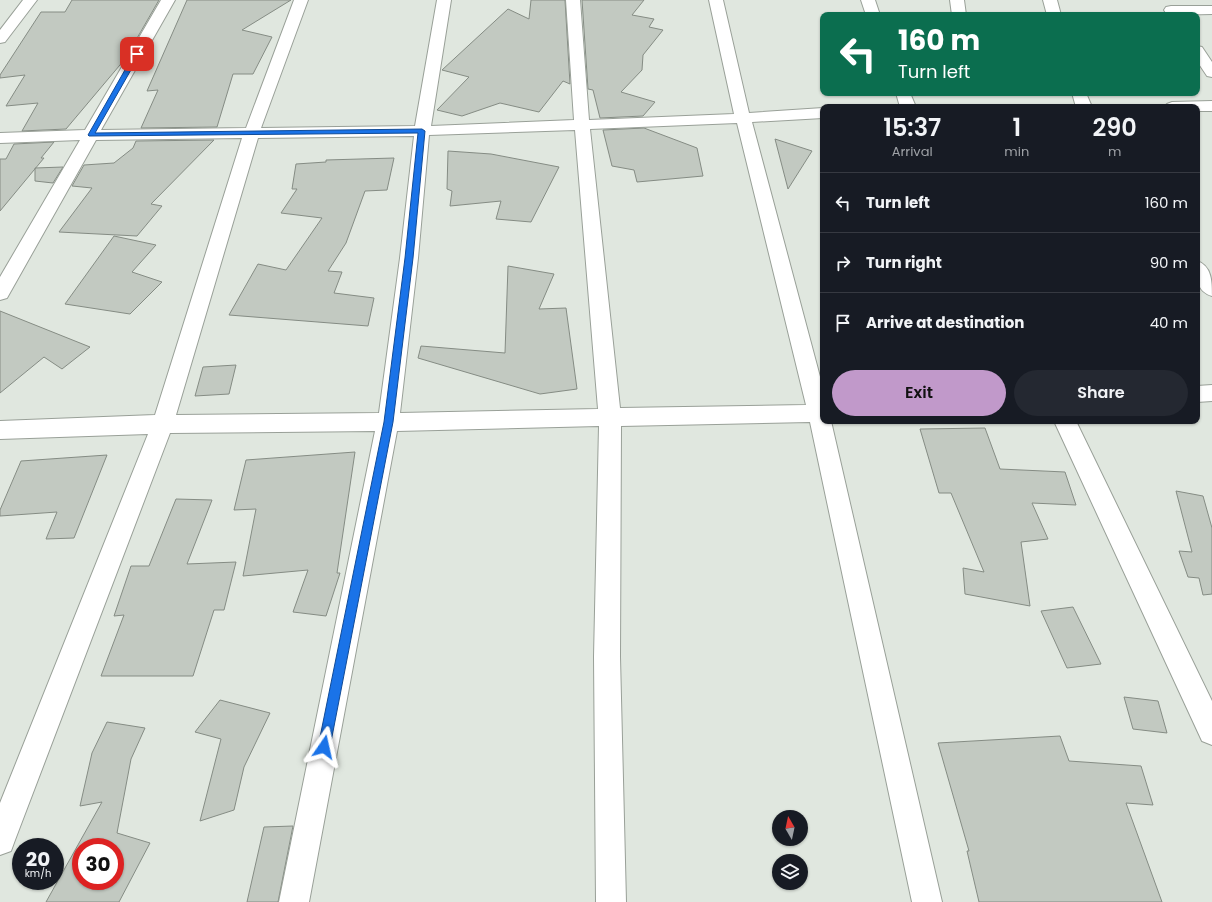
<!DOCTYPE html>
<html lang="en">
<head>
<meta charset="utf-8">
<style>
	body { margin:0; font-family:Poppins,sans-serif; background:#242831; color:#f1f3f6; height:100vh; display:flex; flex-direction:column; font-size:15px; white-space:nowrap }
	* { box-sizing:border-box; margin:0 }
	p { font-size:13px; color:#9ea1a6 }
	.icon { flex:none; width:22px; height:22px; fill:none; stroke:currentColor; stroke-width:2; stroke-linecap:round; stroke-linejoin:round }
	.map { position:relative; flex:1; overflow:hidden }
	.details { position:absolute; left:820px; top:104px; width:380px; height:320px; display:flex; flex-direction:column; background:#171b24; border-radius:8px; box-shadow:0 1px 3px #0004 }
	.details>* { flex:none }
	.hud { position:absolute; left:820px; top:12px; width:380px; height:84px; border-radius:8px; box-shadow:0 1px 3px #0004; background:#0b6e4f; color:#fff; overflow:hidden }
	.needle { width:26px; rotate:351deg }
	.buttons { position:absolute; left:772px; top:810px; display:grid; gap:8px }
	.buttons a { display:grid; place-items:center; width:36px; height:36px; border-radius:50%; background:#171b24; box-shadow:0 1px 3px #0004; font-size:20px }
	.speed { position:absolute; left:12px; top:838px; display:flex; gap:8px; font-size:20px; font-weight:700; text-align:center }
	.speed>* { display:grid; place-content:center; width:52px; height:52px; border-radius:50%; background:#171b24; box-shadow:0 1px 3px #0004; line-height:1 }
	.speed small { font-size:10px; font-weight:400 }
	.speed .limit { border:6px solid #d22; background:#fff; color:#111 }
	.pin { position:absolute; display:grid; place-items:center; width:34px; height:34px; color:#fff; margin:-17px; border-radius:8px; box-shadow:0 2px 6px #0006 }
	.me { position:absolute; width:44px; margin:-22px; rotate:11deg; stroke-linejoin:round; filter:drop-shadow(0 0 3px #0008) }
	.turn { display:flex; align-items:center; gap:14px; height:84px; padding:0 12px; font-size:18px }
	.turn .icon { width:52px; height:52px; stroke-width:2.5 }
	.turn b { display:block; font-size:28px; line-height:34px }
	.eta { display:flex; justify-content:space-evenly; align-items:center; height:68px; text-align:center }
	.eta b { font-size:24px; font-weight:600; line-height:28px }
	.button { display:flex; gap:8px; margin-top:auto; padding:8px 12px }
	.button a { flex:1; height:46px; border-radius:24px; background:#c199ca; color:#111; font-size:16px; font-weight:600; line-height:46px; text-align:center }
	.button a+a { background:#242831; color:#f1f3f6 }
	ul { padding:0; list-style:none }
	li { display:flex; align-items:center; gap:12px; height:60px; padding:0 12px; border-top:1px solid #363941 }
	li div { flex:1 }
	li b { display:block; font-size:15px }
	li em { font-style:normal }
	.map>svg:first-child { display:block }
	.building { fill:#c2c9c1; stroke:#858c84; fill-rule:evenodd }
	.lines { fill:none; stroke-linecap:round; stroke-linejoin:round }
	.street-casing { stroke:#99a098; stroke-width:2 }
	.street { fill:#fff; fill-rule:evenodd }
	.route { fill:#1a73e8; stroke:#114b97 }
</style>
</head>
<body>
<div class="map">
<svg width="1212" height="902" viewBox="0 0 1212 902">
	<rect width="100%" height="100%" fill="#e0e7df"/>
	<path class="building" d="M72,0h87l-34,59 -59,70 -44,2 16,-28 -32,3 19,-31 -25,3v-3l41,-63h24z
		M187,0h104l-49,30 30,7 -19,37h-20l-16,53 -76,1 17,-38 -11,1z
		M531,0h34l5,84 -7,-3 -24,31 -39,-9 -38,13 -25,-6 32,-33 -27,-7 66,-61 21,10z
		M582,0h62l-12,15 22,4 -5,8 14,3 -20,25 -1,15 -21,22 34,10 -12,14 -43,2 -7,-28 -5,-1z
		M644,128l53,20 6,28 -66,6 -3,-12 -22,-4 -9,-36z
		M775,139l37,12 -24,38z
		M214,140l-63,64 11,2 -25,30 -78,-4 33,-44 -20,-2 12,-21 30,-2 19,-15 3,-7z
		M54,142l-13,16h3l-44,53v-52h6l8,-15z
		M448,151l43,3 68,13 -28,55 -35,-3 5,-18 -51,5 2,-15 -5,-2z
		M394,158l-7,32 -22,1 -19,52 -18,28 14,1 -8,21 40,5 -6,28 -139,-11 29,-51 28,6 36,-52 -41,-5 16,-24h-5l4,-25 30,-2v-2z
		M63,167l-10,16 -18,-2v-13z
		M114,236l42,9 -24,27 30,10 -32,32 -65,-10z
		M508,266l46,8 -15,35 27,-1 11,81 -37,5 -122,-36 3,-12 84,7z
		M0,311l90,36 -28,22 -18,-12 -44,36z
		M236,365l-7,29 -34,2 8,-29z
		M985,428l15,41 65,3 11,33 -44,-2 16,36 -27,3 9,64 -65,-12 -2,-26 21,4 -33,-79h-12l-19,-64z
		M355,452l-18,121h3l-14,43 -33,-4 15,-42 -65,6 13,-67 -22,1 12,-50z
		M107,455l-33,83 -28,1 11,-27 -57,4v-6l21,-49z
		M1176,491l27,5 9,32v66l-9,1 -4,-17 -11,-1 -9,-26 13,1z
		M176,499l36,1 -25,64 49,-2 -12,48h-10l-21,66h-92l23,-61 -10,1 17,-50h18z
		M1073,607l28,57 -34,4 -26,-57z
		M1124,697l34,4 9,32 -34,-4z
		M220,700l50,13 -26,54 -10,43 -34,11 21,-82 -26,-7z
		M107,722l38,6 -14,31 -14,74 33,10 -31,59h-73l56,-100 -22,4 12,-53zM81,847h34v34h-34z
		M1060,736l9,25 72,5 12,39 -27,-2 36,99h-183l-12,-51h2l-31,-108z
		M293,826l-15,76h-31l17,-75z"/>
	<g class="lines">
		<g class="street-casing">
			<path id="street" d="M23,0h14l-32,42 -5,1v-13z
				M161,0h14l-74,130 145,-2 48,-128h14l-47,128 154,-2 22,-126h14l-20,126 143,-6 -8,-120h14l9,120 145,-6 -25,-114h14l26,113 74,-5v10l-71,4 71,266v33h8l111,481h-30l-102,-480 -189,4 -1,231 6,245h-30l-2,-245 5,-231 -202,5 -88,471h-30l96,-471 -205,2 -155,407 -4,11 -11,4v-52l148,-369 -148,5v-18l155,-6 87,-277 -146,2 -89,158 -7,2v-23l80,-137 -80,3v-10l85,-3zM737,123l69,282 -186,3 -30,-279zM575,130l23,279 -198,4 18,-155 11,-123zM414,136l-14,122 -21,155 -203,2 82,-277z
				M861,0h14l5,15h-14z
				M950,0h14l2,15h-14z
				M1043,0h14l4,15h-14z
				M1171,6h41v8l-45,1 -3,-5 2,-3z
				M1197,46l5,1 10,15v15l-5,-1 -10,-15z
				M896,93h14l6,14h-16z
				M1072,93h14l6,14h-16z
				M1212,101v10h-15v-4h-33l3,-3 5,-2z
				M1197,261c15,5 15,21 15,35 -17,-5 -15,-20 -15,-35z
				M1212,385v16l-15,1v-16z
				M1054,421h22l136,280v44l-10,-4z"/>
		</g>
		<use href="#street" class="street"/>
	</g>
	<path class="route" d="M137,52l3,2 -45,79 327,-4 3,2 -12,127 -20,164 -63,325 -2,4 -4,2 -4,-2 -2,-4 66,-325 21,-164 13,-125 -329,3 -1,-1 46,-81z"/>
</svg>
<div class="buttons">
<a><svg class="needle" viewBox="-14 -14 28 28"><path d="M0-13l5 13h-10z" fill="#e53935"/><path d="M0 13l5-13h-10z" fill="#9ea1a6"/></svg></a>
<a><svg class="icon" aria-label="layers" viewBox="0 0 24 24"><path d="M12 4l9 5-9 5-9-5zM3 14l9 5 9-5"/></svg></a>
</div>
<div class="speed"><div>20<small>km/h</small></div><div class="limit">30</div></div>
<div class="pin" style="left:137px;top:54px;background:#d93025"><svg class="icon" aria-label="arrive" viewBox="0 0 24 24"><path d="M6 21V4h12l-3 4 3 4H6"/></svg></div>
<svg class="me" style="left:324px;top:747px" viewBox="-20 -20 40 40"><path d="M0-17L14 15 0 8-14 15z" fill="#1a73e8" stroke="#fff" stroke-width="4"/></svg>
<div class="hud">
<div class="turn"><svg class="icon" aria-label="left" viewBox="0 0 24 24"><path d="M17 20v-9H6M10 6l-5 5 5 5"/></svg><div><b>160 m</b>Turn left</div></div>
</div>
<section class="details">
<div class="eta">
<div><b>15:37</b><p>Arrival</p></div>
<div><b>1</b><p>min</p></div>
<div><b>290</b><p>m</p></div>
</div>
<ul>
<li><svg class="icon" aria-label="left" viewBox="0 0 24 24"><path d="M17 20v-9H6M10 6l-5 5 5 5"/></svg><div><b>Turn left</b></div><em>160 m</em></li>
<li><svg class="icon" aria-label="right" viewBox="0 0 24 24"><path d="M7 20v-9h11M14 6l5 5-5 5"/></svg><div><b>Turn right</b></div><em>90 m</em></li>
<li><svg class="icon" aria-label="arrive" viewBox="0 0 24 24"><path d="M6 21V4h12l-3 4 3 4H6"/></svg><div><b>Arrive at destination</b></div><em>40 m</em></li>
</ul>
<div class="button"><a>Exit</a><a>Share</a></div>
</section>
</div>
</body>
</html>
